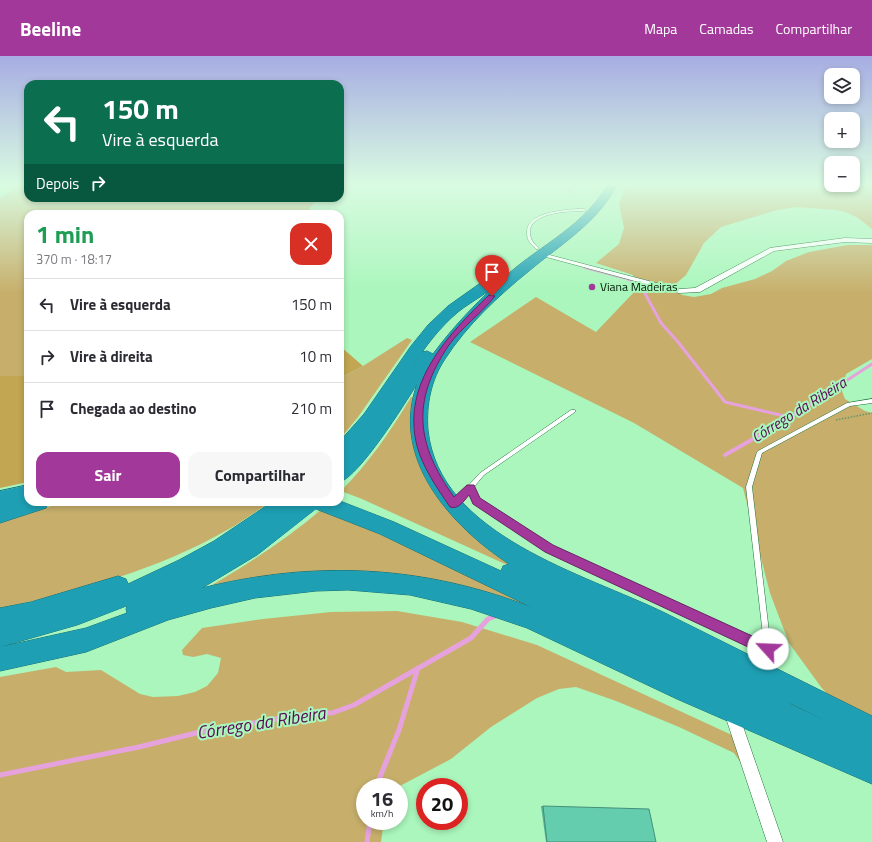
<!DOCTYPE html>
<html lang="pt">
<head>
<meta charset="utf-8">
<style>
	body { margin:0; font-family:"Titillium Web",sans-serif; background:#f7f7f7; color:#2b2b33; height:100vh; display:flex; flex-direction:column; font-size:15px; white-space:nowrap }
	* { box-sizing:border-box; margin:0 }
	p { font-size:13px; color:#7c7c81 }
	.icon { flex:none; width:22px; height:22px; fill:none; stroke:currentColor; stroke-width:2; stroke-linecap:round; stroke-linejoin:round }
	.map { position:relative; flex:1; overflow:hidden }
	.details { position:absolute; left:24px; top:154px; width:320px; height:296px; display:flex; flex-direction:column; background:#fff; border-radius:12px; box-shadow:0 2px 6px #0003 }
	.details>* { flex:none }
	.top-card { position:absolute; left:24px; top:24px; width:320px; height:122px; border-radius:12px; box-shadow:0 2px 6px #0003; background:#0b6e4f; color:#fff; overflow:hidden }
	.controls { position:absolute; left:824px; top:12px; display:grid; gap:8px }
	.controls a { display:grid; place-items:center; width:36px; height:36px; border-radius:8px; background:#fff; box-shadow:0 2px 6px #0003; font-size:20px }
	.speed { position:absolute; left:356px; top:722px; display:flex; gap:8px; font-size:20px; font-weight:700; text-align:center }
	.speed>* { display:grid; place-content:center; width:52px; height:52px; border-radius:50%; background:#fff; box-shadow:0 2px 6px #0003; line-height:1 }
	.speed small { font-size:10px; font-weight:400 }
	.speed .limit { border:6px solid #d22; background:#fff; color:#111 }
	.pin { position:absolute; display:grid; place-items:center; width:34px; height:34px; color:#fff; margin:-41px -17px; border-radius:50% 50% 50% 0; rotate:-45deg; box-shadow:0 0 4px #0007 }
	.pin .icon { rotate:45deg }
	.me { position:absolute; width:44px; margin:-22px; rotate:295deg; stroke-linejoin:round; filter:drop-shadow(0 0 3px #0008) }
	.turn { display:flex; align-items:center; gap:14px; height:84px; padding:0 12px; font-size:18px }
	.turn .icon { width:52px; height:52px; stroke-width:2.5 }
	.turn b { display:block; font-size:28px; line-height:34px }
	.then { display:flex; align-items:center; height:38px; padding:0 12px; background:#0003; gap:8px; font-size:15px }
	.round { display:grid; place-items:center; flex:none; width:42px; height:42px; border-radius:12px; background:#f7f7f7 }
	.overview { display:flex; align-items:center; justify-content:space-between; height:68px; padding:0 12px }
	h1 { font-size:24px; font-weight:700; line-height:30px; color:#1e9e55 }
	.action { display:flex; gap:8px; margin-top:auto; padding:8px 12px }
	.action a { flex:1; height:46px; border-radius:12px; background:#a2389a; color:#fff; font-size:16px; font-weight:700; line-height:46px; text-align:center }
	.action a+a { background:#f7f7f7; color:#2b2b33 }
	ul { padding:0; list-style:none }
	li { display:flex; align-items:center; gap:12px; height:52px; padding:0 12px; border-top:1px solid #e1e1e2 }
	li div { flex:1 }
	li b { display:block; font-size:15px }
	li em { font-style:normal }
	header { display:flex; align-items:center; gap:24px; box-sizing:border-box; height:56px; padding:0 20px; background:#a2389a; color:#fff }
	header strong { font-size:19px }
	nav { display:flex; gap:22px; margin-inline-start:auto; font-size:14px }
	.map>svg:first-child { display:block }
	.green { fill:#c7af6b }
	.forest { fill:#c2a652 }
	.lines { fill:none; stroke-linecap:round; stroke-linejoin:round }
	.stream-far3 { stroke:#e5a2dc; stroke-width:2 }
	.stream-far2 { stroke:#e5a2dc; stroke-width:3 }
	.stream-far1 { stroke:#e5a2dc; stroke-width:4 }
	.stream { stroke:#e5a2dc; stroke-width:5 }
	.lane-casing { stroke:#23703d; stroke-width:1 }
	.street-casing { stroke:#23703d; stroke-width:1 }
	.highway-casing { stroke:#147076; stroke-width:1 }
	.path { stroke:#61966c; stroke-width:1.5; stroke-dasharray:1.5 1.5; stroke-linecap:butt }
	.lane { fill:#fff; fill-rule:evenodd }
	.street { fill:#fff; fill-rule:evenodd }
	.highway { fill:#1e9fb3; fill-rule:evenodd }
	.wall { fill:#55b095 }
	.building { fill:#63cdad; stroke:#459079 }
	.route { fill:#a2389a; stroke:#692464 }
	.poi-dot { fill:#a2389a; stroke:#aaf6bc; stroke-width:1.5 }
	.labels { text-anchor:middle; stroke-width:4; stroke-linejoin:round; paint-order:stroke }
	.far-poi-label { font-size:12px; fill:#001804; stroke:#aaf6bc; text-anchor:start }
	.water-label { font-size:15px; font-style:italic; fill:#5a0b55; stroke:#aaf6bc }
	.near-water-label { font-size:18px; font-style:italic; fill:#5a0b55; stroke:#aaf6bc }
</style>
</head>
<body>
<header>
<strong>Beeline</strong>
<nav><a>Mapa</a><a>Camadas</a><a>Compartilhar</a></nav>
</header>
<div class="map">
<svg width="872" height="786" viewBox="0 0 872 786">
	<rect width="100%" height="100%" fill="#aaf6bc"/>
	<path class="green" d="M23,127h5v15h290l-13,16h-277v162h-28v-178z
		M627,127h204v2h22v-2h19v46l-14,-11 -10,-5 -11,-3 -40,-3 -20,3 -56,17 -17,16 -18,32 -13,11 2,5 7,4 12,2 17,-3 11,-6 33,-9 17,-8 14,-10 23,-9 39,-7h24v114l-26,15 -4,17 3,8 20,12 7,2v310l-31,-13 -20,-23 -32,-44 -19,-50 -27,-105 -109,-65 -164,-81 66,-45 60,35 41,-43 -4,-14 -37,-12 23,-19 5,-16 -5,-24z
		M407,282l5,2 -54,77 -18,22v-61l23,-12z
		M411,341l4,1 27,101 241,146 -321,-146 -21,-8c27,-27 50,-60 70,-94z
		M65,446h206c-15,9 -29,20 -44,28 -69,40 -149,61 -227,79v-88z
		M322,453l17,6 345,160 -265,-95 -230,18c47,-26 92,-54 133,-89z
		M397,555l65,11 75,23 210,97 5,37 -18,-26 -55,-26 -63,-26 -40,-14 -17,2 -22,9 -46,29 -40,32 -53,28h-33v34h19l-3,21h-381v-165l56,-10 10,5 35,-2 39,24 13,3 25,-1 17,-4 12,-6 11,-13 3,-15 -14,-4 -14,3 -10,-2 -1,-5 20,-22 61,-9 68,-7z"/>
	<path class="forest" d="M340,290l23,20 -23,12z
		M0,320h28v106l-28,6z"/>
	<g class="lines">
		<path class="stream-far3" d="M570,136l4,-9
			M585,212l42,11 15,8"/>
		<path class="stream-far2" d="M641,230l20,37 17,19 47,60 64,15
			M780,368l92,-60"/>
		<path class="stream-far1" d="M725,399l56,-32"/>
		<path class="stream" d="M0,719l139,-28 61,-15 112,-19h20l22,-8 117,-67 17,-19 10,-4
			M376,731l23,-57 19,-62
			M367,786l3,-21"/>
		<g class="lane-casing">
			<path id="lane" d="M578,153h7l1,1 -1,1c-15,0 -63,1 -54,27 1,4 5,7 8,10l-1,1h-2c-3,-3 -7,-7 -8,-10 -1,-2 -1,-5 -1,-7 0,-20 36,-22 51,-23z
				M872,343v4l-22,3 -88,47 -10,34 19,162 -1,2 -2,1 -221,-102 -72,-47 -6,-11 -12,12h-4l-1,-2 16,-16 12,-13 91,-63h4v2l-91,63 -11,13 6,11 72,47 213,98 -18,-157 11,-35 1,-1 89,-48z"/>
		</g>
		<g class="street-casing">
			<path id="street" d="M845,182l27,1v4l-27,-1 -71,9 -74,41 -21,1 -140,-38 3,-2 137,36 16,-1 75,-40z
				M731,649l5,2 2,5 45,130h-16l-43,-130 2,-5z"/>
		</g>
		<g class="highway-casing">
			<path id="highway" d="M608,127h10c-19,39 -57,61 -89,88 -31,25 -62,54 -84,88 -14,21 -19,46 -17,71 11,106 157,144 237,183 69,34 138,69 207,103v68l-195,-85 -150,-71 -56,-19 -61,-14 -62,-5 -32,1 -61,7 -44,10 -43,12 -82,32 -86,19v-63l31,-6 87,-26 8,3 2,5 51,-24 35,-19 58,-39h68v-1l54,21 107,49 2,-5 6,-2c-58,-38 -119,-105 -92,-180 -13,21 -57,91 -77,98v-20l2,-3 -2,1v-19l24,-27 47,-68 17,-21 20,-19 45,-32h10l1,3c-8,12 -34,25 -46,35 -19,16 -33,35 -46,55l10,-15 5,-1 6,3c22,-30 48,-56 75,-80 33,-29 79,-50 100,-91zM316,453l64,25 151,73c-109,-42 -216,-47 -329,-19l55,-33zM127,550l-1,3 1,4 -41,15 -86,19 77,-22zM790,647l32,16 -32,-15z
				M28,429v17h21l-3,6 -46,15v-32z"/>
		</g>
		<path class="path" d="M836,364l36,-7"/>
		<use href="#lane" class="lane"/>
		<use href="#street" class="street"/>
		<use href="#highway" class="highway"/>
	</g>
	<path class="wall" d="M541,750h2l113,36h-110z"/>
	<path class="building" d="M543,750l106,3 7,33h-109z"/>
	<linearGradient id="sky" x2="0" y2="1"><stop stop-color="#a7ade3"/><stop offset="0.54" stop-color="#d9fbe1"/><stop offset="1" stop-color="#d9fbe1" stop-opacity="0"/></linearGradient>
	<rect width="872" height="237" fill="url(#sky)"/>
	<path class="route" d="M489,239l6,1c-14,18 -33,31 -46,49 -38,56 -33,99 5,152l13,-12h7l6,13 73,47 219,100 2,4 -2,5 -4,1 -5,-1 -218,-102 -72,-48 -4,-9c-5,6 -11,15 -19,12 -13,-19 -27,-39 -33,-61 -16,-63 31,-111 72,-151z"/>
	<circle class="poi-dot" cx="592" cy="231" r="4"/>
	<g class="labels">
		<g class="far-poi-label">
			<text x="600" y="235">Viana Madeiras</text>
		</g>
		<g class="water-label">
			<text transform="translate(799 354) rotate(-32)" y="5">Córrego da Ribeira</text>
		</g>
		<g class="near-water-label">
			<text transform="translate(261 667) rotate(-9)" y="6">Córrego da Ribeira</text>
		</g>
	</g>
</svg>
<div class="controls">
<a><svg class="icon" aria-label="layers" viewBox="0 0 24 24"><path d="M12 4l9 5-9 5-9-5zM3 14l9 5 9-5"/></svg></a>
<a>+</a>
<a>−</a>
</div>
<div class="speed"><div>16<small>km/h</small></div><div class="limit">20</div></div>
<div class="pin" style="left:492px;top:240px;background:#d93025"><svg class="icon" aria-label="arrive" viewBox="0 0 24 24"><path d="M6 21V4h12l-3 4 3 4H6"/></svg></div>
<svg class="me" style="left:768px;top:593px" viewBox="-20 -20 40 40"><circle r="19" fill="#fff"/><path d="M0-13L10 11 0 6-10 11z" fill="#a2389a"/></svg>
<div class="top-card">
<div class="turn"><svg class="icon" aria-label="left" viewBox="0 0 24 24"><path d="M17 20v-9H6M10 6l-5 5 5 5"/></svg><div><b>150 m</b>Vire à esquerda</div></div>
<div class="then">Depois<svg class="icon" aria-label="right" viewBox="0 0 24 24"><path d="M7 20v-9h11M14 6l5 5-5 5"/></svg></div>
</div>
<section class="details">
<div class="overview"><div><h1>1 min</h1><p>370 m · 18:17</p></div><a class="round" style="background:#d93025;color:#fff"><svg class="icon" aria-label="close" viewBox="0 0 24 24"><path d="M6 6l12 12M18 6L6 18"/></svg></a></div>
<ul>
<li><svg class="icon" aria-label="left" viewBox="0 0 24 24"><path d="M17 20v-9H6M10 6l-5 5 5 5"/></svg><div><b>Vire à esquerda</b></div><em>150 m</em></li>
<li><svg class="icon" aria-label="right" viewBox="0 0 24 24"><path d="M7 20v-9h11M14 6l5 5-5 5"/></svg><div><b>Vire à direita</b></div><em>10 m</em></li>
<li><svg class="icon" aria-label="arrive" viewBox="0 0 24 24"><path d="M6 21V4h12l-3 4 3 4H6"/></svg><div><b>Chegada ao destino</b></div><em>210 m</em></li>
</ul>
<div class="action"><a>Sair</a><a>Compartilhar</a></div>
</section>
</div>
</body>
</html>
